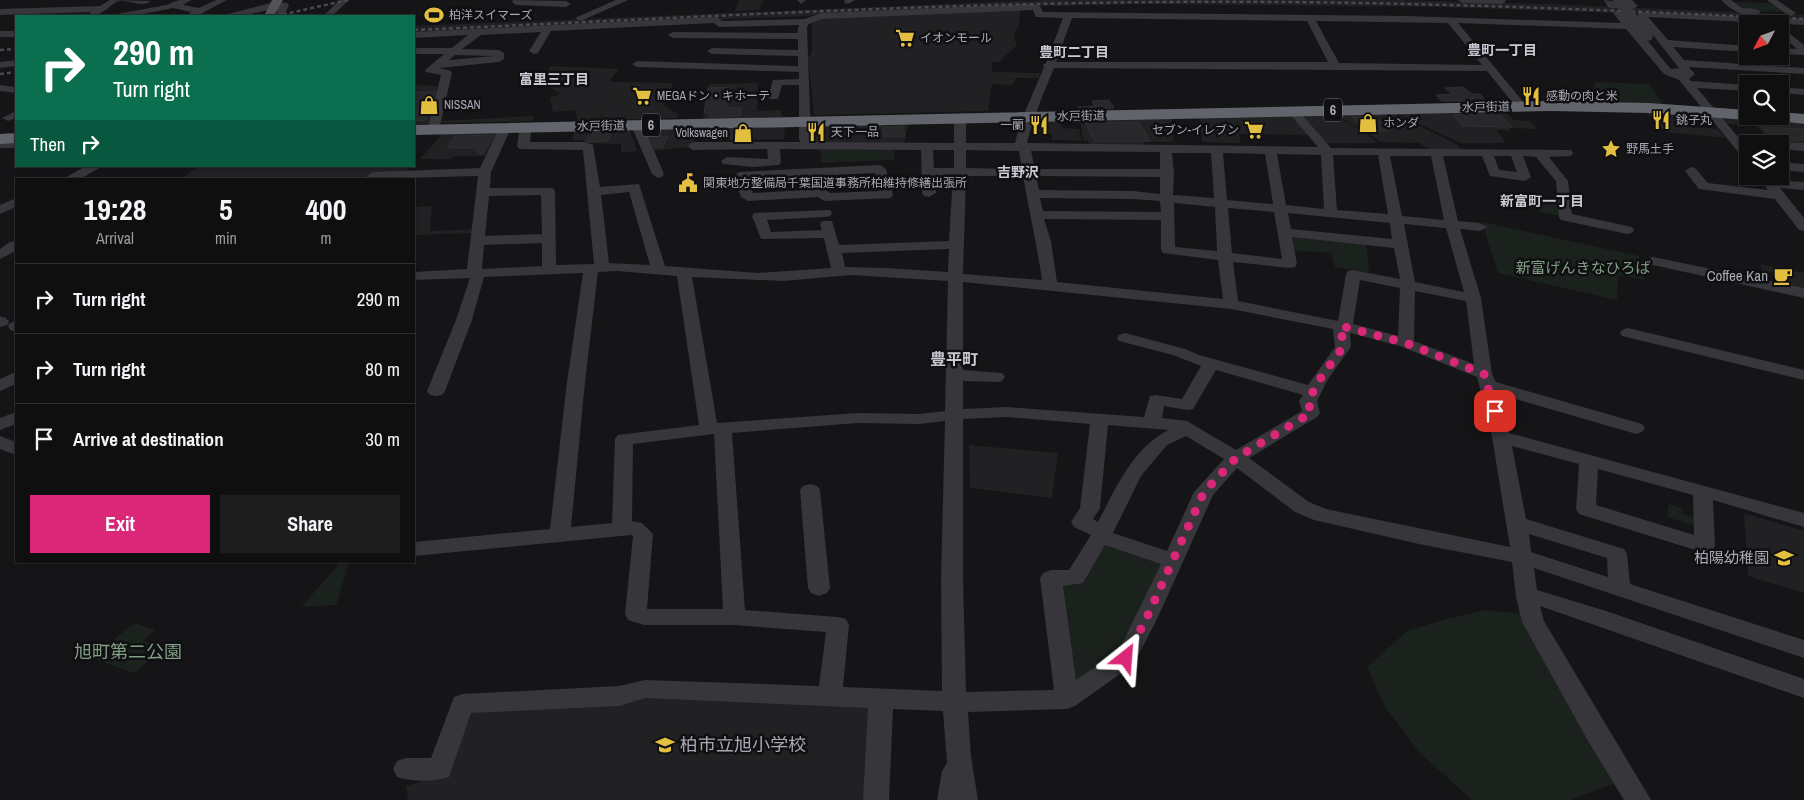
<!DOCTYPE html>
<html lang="en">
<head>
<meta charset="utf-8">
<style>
	body { margin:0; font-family:"Archivo Narrow","Noto Sans JP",sans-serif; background:#1e1d1e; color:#f1f3f6; height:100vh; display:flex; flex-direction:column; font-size:19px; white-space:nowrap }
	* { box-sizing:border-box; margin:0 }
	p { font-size:16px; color:#9c9c9f }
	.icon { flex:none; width:28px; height:28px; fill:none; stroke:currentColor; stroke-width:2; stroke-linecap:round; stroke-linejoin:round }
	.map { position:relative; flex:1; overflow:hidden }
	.panel { position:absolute; left:15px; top:178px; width:400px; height:385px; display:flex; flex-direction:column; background:#100f10; border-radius:0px; box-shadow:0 1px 4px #0004,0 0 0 1px #302f30 }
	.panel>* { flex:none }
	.hud { position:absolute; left:15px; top:15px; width:400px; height:152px; border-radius:0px; box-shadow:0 1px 4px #0004,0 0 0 1px #302f30; background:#0b6e4f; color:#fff; overflow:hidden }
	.needle { width:32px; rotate:229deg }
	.tools { position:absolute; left:1739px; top:15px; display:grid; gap:10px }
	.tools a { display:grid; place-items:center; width:50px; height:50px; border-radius:0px; background:#100f10; box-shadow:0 1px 4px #0004,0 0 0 1px #302f30; font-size:25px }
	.pin { position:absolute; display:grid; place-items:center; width:42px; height:42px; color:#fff; margin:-21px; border-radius:10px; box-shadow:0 2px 8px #0006 }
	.me { position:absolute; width:55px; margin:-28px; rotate:28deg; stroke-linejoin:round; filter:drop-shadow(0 0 4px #0008) }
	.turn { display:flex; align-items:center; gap:18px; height:105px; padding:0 15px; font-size:22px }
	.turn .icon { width:65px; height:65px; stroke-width:2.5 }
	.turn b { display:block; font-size:35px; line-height:42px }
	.then { display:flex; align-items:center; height:48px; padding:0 15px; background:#0003; gap:10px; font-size:19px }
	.eta { display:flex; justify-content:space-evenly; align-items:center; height:85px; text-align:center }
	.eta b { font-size:30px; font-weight:700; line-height:35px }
	.button { display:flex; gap:10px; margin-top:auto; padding:10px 15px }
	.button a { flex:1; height:58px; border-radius:0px; background:#db2777; color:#fff; font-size:20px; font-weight:700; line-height:58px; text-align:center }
	.button a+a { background:#1e1d1e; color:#f1f3f6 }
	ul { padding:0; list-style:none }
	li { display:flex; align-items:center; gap:15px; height:70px; padding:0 15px; border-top:1px solid #302f30 }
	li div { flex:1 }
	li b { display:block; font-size:19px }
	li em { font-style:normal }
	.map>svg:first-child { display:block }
	.built { fill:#212123 }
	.green { fill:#1b211c }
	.building { fill:#28272a; stroke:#2f2f32 }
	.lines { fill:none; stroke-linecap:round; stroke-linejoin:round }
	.minor { fill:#36363b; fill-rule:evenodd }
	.major { fill:#525359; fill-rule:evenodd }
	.highway { fill:#62646b; fill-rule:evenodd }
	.rail { stroke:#494a50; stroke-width:2.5; stroke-dasharray:4 3; stroke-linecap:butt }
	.minor-bridge { stroke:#36363b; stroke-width:10 }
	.route { stroke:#db2777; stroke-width:9; stroke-dasharray:0 16.2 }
	.labels { text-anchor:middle; stroke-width:5; stroke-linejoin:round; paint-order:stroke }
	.far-poi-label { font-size:12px; fill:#a7aab5; stroke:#100f11; text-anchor:start }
	.far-street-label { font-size:12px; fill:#a7aab5; stroke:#100f11 }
	.far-neighbourhood-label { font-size:14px; font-weight:bold; fill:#c8c9d2; stroke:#100f11 }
	.shield { fill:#100f11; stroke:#7a7c84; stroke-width:1 }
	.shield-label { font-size:14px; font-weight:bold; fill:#a7aab5 }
	.park-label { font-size:15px; fill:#809f85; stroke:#100f11 }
	.poi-label { font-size:15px; fill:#a7aab5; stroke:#100f11; text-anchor:end }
	.neighbourhood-label { font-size:16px; font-weight:bold; fill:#c8c9d2; stroke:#100f11 }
	.near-park-label { font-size:18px; fill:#809f85; stroke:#100f11 }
	.near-poi-label { font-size:18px; fill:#a7aab5; stroke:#100f11; text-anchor:start }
</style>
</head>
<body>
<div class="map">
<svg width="1804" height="800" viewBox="0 0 1804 800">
	<rect width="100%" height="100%" fill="#151416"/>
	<path class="built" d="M739,0h24l-4,10 -24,1z
		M1045,0h351l150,4 258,11v7l-181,-9 -181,-6 -299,-3 -140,3 -589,26v-7z
		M1020,9l-1,15 -5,11 3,10 -18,17h-7v10l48,1 -1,5h-23l-3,7 -21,-1 -4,27 -171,4 -3,-1 -6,-57 4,-4v-30l14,-5z
		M550,66l69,3 -10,13h10l-21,39h-20l-3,-11 -22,2 -3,-14 10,-4 -16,-11z
		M619,82l54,1 -9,23 14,8 -2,4 -77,2z
		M758,83l-1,28 24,-1 1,7 -79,2 6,-35z
		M414,85l24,1 -7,38 -17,1z
		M1504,111l10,9 16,1 8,8 -28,-1 1,3 -14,-1 9,13h-46l-61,-29z
		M1646,112l37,2 10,13 25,2 8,9 -60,-6z
		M1394,113l62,31 6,6 -34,-1 -9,-6 -39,-1 -3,-3 -42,-25z
		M1291,115l17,20 -69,-1 2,9 -39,-1 -2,-24z
		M1333,115l19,10 27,18h-53l-25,-27z
		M533,116v5l-93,2 1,-2z
		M1172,116l1,26h-29l2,5h-56l-2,-6 -5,-1 -3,-20z
		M1721,117l79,6 4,4v18l-33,-3 -14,-16 -29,-2z
		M1059,120l4,8 16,1 3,12 -30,-1v-6l-21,-5 -3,-8z
		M908,124l-4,21 -93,-1 -4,-18z
		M785,127l-1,12 -83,1 1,-12z
		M692,129l2,11 -4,7 -39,4 -8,-21z
		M630,130l7,21 -16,2v-9l-36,-1 -1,-3h-12l3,-9z
		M498,133l-13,23h-31l-3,3h-31l22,-25z
		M199,166h211l-6,7 -40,6h-183z
		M432,206l-2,25 44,-2 -1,4 -59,2v-28z
		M1761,264l43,9v18l-29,-7 -2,-11 -11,-2z
		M969,445l89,8 -6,45 -82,-10z
		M1744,513l60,18v62l-56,-17z
		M646,696l222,6 2,98h-462l-2,-14 43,-13 17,-55 5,-5z"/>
	<path class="green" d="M1731,2l42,1 11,9 -38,-1z
		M1595,82l54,2 15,20 -52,-2 -19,-14z
		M894,148l1,12 -73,3 -3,-14z
		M1539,200l25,4 2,13 -26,-5z
		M1482,222l157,34 6,24 -27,-5 -1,25 -119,-27z
		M1291,235l75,7 3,30 -34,-5 -4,-14 -42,-3z
		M1669,504l14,5v5l18,6v8l-34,-11z
		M1103,543l60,21 -42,82 -48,39 -11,-103z
		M345,561h5l-14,44 -35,2 38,-43z
		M1486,610l39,4 91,169 -46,17h-98l-52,-47 -35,-46 -18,-40 40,-36 42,-13z
		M134,623l21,7 -12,11 22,7 -31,25 -43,-15z"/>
	<path class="building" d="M729,87l-2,19 1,2h13l-1,8 -31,1 1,-4h-6l4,-25z
		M1463,87l9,7h8l6,7h-45l-5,-6 16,-1 -7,-6z
		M414,92h21l-9,28 -12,1z
		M1109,100l5,8 -35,1 -1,-2 17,-1 -3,-5z
		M1499,114l13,13 -50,-1 -9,-11z
		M1352,117h23l14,14h-21z
		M1139,122l11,19h-56l-9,-18z
		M883,127h20l2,9 -21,1z
		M1762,127l42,2v12l-30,-1z
		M739,130l-1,8h-34l2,-7z
		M589,133h22l-3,8 -18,1 -3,-1z
		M494,135l-12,20 -6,-4 1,-3h-30l8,-12z
		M650,136h18l-5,11 -8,1z"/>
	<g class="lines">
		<path class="minor" d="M110,0l41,1c-8,7 -22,-1 -31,0 -11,2 -14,15 -33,15l4,-4 -91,3v-6l100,-3z
			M179,0h12l-8,5 16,3 17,-8h11l-30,16h-11l5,-4 -18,-4 -40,8h-18l2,-2 49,-9z
			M340,0h9l-17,16h-9z
			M513,0l53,1 5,3 -5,3 -50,-2 -4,-3z
			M616,0h12l-45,20 -3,1 -5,-3z
			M797,0h8v1l-4,3z
			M844,0h11l-7,4 -3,-1z
			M1458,0h48v1l-4,3 -40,-1z
			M1604,0l21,3 -2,-3h9l6,6 -5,3 -22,-1 -3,-1z
			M1721,0h10l11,8 14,1 5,3c-12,9 -32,-3 -40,-12z
			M1767,0h10l19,13 -5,3 -3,-1z
			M274,2l13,1 2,2 -5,11h-8l2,-8 -37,8h-15l2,-2z
			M1034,4l6,2 3,6 363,4 215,7 -8,-10 5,-3c10,4 43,48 53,59l8,-1 -41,-52v-4l166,7v6l-156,-8 20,23 80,6v6l-75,-5 11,13 120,8v6l-115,-7 6,7 -6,5 2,2 57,4v6l-51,-3 41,49 38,5 28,1v8l-24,-2v-5h-32l-3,1 3,3v12l-4,-1 -65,-79 -15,-6 -38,-45 -168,-6 67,81 2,2 -2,2h-8l-30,-37 -433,-3c-10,25 -21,49 -27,75l291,4 -31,-36 6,-3 4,1 34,39 240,2 2,3 -2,3 -22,1 19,24 4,33 60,13 2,3 -2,3 -5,1 -66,-14 -2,-3 -3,-36 -20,-24 -13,-1 8,21 -6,4 -35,-5 -8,-20h-39l15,65 22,2 7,4 -7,4 -20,-2 21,69 11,76 4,8 146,42 3,4 -3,4 -6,2 -138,-40 11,39 295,80v14l-91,-27 2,46 -3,5 -7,2 -126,-39 -3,-5 3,-45 -67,-18 14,73 98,30 3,5 3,30 174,56v18l-270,-90 3,22 69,21 198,68v19l-264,-92 4,15 107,179h-27l-36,-59 -66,-119 -6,-25 -4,-35 -93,-18 -105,-24 -19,-8 -58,-44 -24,27 -55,122 -24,47 -59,42 -8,3 -99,3 3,44 7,44h-41l5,-29 5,-8 -4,-52 -50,-2 -4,91h-26l5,-92 -223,-10 -26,8 -148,7 -22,64c-15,5 -37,5 -52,0l-4,-8 4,-8 9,-3h25l23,-61 8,-3 157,-8 26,-6 174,6 7,-54 -92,-7h-90l-16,-5 -3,-6 8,-78 -2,-1 -217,21v-14l136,-13 17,-147 16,-109 -99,4 -12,43 -27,71 -3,4 -6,1 -6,-1 -3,-4 29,-71 14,-42 -56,2v-8l53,-3 11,-93 -115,3 10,-7 107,-4 19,-40 2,-2h8l2,2 -20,44 -1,16h63l2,3 1,74 38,-1 -11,-114 -64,-1 -2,-3 2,-13 6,-8 4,-1 6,3 -4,6 -1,9h55l8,3 7,42 39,-3 26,82 93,7 73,-5 -7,-30 -63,1 -9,-23 2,-3 76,-3 2,3 -2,3 -5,1 -58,3 4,12 51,-2 -2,-6 2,-3h10l7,24 110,-4 4,-65h-18l1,17 -7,4 -5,-1 -2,-3 -1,-43 -141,-1 1,13 -2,3 -26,2 -30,-3 -2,-3 6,-4 41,2 -1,-10 -74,1 -6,-4 6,-4h108l-2,-3v-54h-17l-4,14h-8l-2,-2 5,-17 26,-1v-7l-162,-5 -5,-3 5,-3 161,5v-10l-86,-2 -5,-3 5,-3 86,2v-11l-125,-1 -5,-3 5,-3 124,1 2,-8 -80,2 -5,-4 -163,8 -13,22 -4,1 -5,-3 12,-19 -60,3 -19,14 37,1 5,3v6l-5,3 -60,6 12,3 1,2 -13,57 -6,4 -6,-4 14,-55 -15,-3 -1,-2 19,-16h-30v-6h38l16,-13 -54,3v-6l303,-15 5,4 83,-2 16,-6zM1033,10l3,7 27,1 -17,45 -3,2 1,2c-10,25 -23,50 -29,76h-49v-25l-6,-3 -6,3v25l-140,-1 -3,-3 -4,-112 2,-3 13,-5zM1072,18l235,3 21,41h-272zM1316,21l132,2 34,42 -143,-2zM455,55l39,1 -45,4zM933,150h21v18h-20zM966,150l53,1 3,18 -56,-1zM1031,151l129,1v17h-125zM1172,153h39l3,45 -41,-3 1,-22zM1223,153l42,1 8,50 -46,-4zM1277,154l44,1 3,54 -38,-4zM1333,155h45l10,59 -51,-4zM1390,156h41l13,64 -42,-4zM1494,156h17l6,16 -18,-2zM966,176h57c6,35 14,69 19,104l-79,-6zM1036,176l124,1v17l-27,-3 -94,-1zM629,192l21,73 -41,-2 -8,-68zM541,195l1,39 -57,2 4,-40zM1040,198l93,1 27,2 1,11 -118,-1zM1174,203l41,4 2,44 -42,-4zM1228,208l46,4 8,47 -50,-6zM1288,213l102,10 2,16 -101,-10zM1044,219l117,1v30l2,3 55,7 5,39 -166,-17 -6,-41zM1404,224l42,4 18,64 -49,-10zM1292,237l102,11 6,31 -47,-9 -5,1 -2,3 -8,47 -100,-20 -5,-39 57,6 5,-1 2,-3zM542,243v23l-60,3 2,-24zM949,249l-1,23 -62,-4 -41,-1 -3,-14zM617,271l60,5 22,149 -81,10 -3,4 -3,84 -41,4 14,-145 13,-110zM851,275l97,6 -3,130 -26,3 -61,-1 -141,10 -25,-146 92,4zM1360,280l40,8 -2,48 -45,-12zM963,282l268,27 102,20 2,18 -27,38 -109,-30 -14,-6 -60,-16 -6,2 -2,3 2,3 54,14 28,11 -19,33 -26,-4 -6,1 -6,21 -137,-10 -44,2v-28l33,1 6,-1 3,-4 -3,-4 -39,-3zM1415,291l51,10 8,63 -60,-23zM1350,333l50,13 77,31 15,60 18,110 -184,-38 -17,-7 -60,-44 68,-41 3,-4 -3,-12 11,-22 23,-32zM1216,370l87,25 -4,6 3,10 -66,39 -49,-29 -25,-3 2,-12 23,4 6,-1zM1007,417l83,7 -10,84 -9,14 3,5 17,8 -22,35h-18l-8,3 -3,5 14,112 -88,2 -3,-114v-159zM945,421l-4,157 1,113 -99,-4 6,-62 -3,-6 -8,-2 -93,-7 -13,-177 126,-10 61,1zM1108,425l61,5c-36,17 -53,58 -71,92l-5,-3 7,-11zM714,434l9,175h-76l6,-75 -11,-11 -10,-2 1,-77zM1186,436l38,23 -30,33 -27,59 -54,-18 28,-57 26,-31zM1598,469l95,26 1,40 -98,-30zM1529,534l78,24 1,19 -77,-25zM1105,545l56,19 -43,88 -42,28 -13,-94 20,-3z
			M1780,26l24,19v10l-24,-1v-6l17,1 -17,-15z
			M0,31h16v6h-16z
			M16,60v6l-16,2v-6z
			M0,85l16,2v6l-16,-2z
			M1780,87l24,2v6l-24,-2z
			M16,111v7l-8,3 -6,-3z
			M637,122l6,3 21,49 -2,3 -4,1 -6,-4 -21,-49z
			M0,140h16v8h-16z
			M1780,162l24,2v8l-24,-2z
			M880,165l6,4 7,26 -2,3 -67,3 -6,-4 -70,4 -7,-4 -8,-21 6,-4zM875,173l4,18 -49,2 -6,-4 -71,4 -6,-14z
			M86,166h17l-23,13h-17z
			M1691,167l4,1 13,15 60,7 -10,-14h13l3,4 30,2v8l-24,-2 24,30v13l-5,-1 -24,-31 -76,-10 -14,-18z
			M16,198v9l-16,7v-9z
			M16,241v10l-16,8v-10l10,-7z
			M1653,257l151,31v10l-151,-33h-9l-2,-3 2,-3z
			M0,316l6,2 3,4 -2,3 -7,2z
			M16,321v11l-6,-2 -2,-4 2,-3z
			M1628,328l176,42v10l-182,-44 -2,-3 2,-3z
			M16,372v12l-16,7v-12z
			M16,412v12l-16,6v-12z
			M0,436l16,6v13l-16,-6z
			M810,484l7,2 3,4 10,98 -3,5 -8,3 -8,-3 -3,-5 -8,-98 3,-4z"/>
		<path class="major" d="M272,0h11l-9,16h-10z"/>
		<path class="highway" d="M1552,101l97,2 99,7v6h7l-7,4 -99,-7 -97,-2 -1138,24v-10z
			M1780,112l24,2v10l-41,-5 -2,-3h19z
			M16,133v10l-16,1v-10z"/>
		<path class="rail" d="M276,16l72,-16
			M414,30c249,-11 498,-26 747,-28 215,-2 429,7 643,17
			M0,50l16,-1
			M0,74l16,-2"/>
		<path class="minor-bridge" d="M1618,0l30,36"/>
	</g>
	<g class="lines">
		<path class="route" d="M1126,658l21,-41 57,-125 32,-34 75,-45 -3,-12 12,-22 23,-32 -2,-21 65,17 78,31 4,8 -1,3 8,26"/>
	</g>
	<defs>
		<g id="stadium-bare" transform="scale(1.5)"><path d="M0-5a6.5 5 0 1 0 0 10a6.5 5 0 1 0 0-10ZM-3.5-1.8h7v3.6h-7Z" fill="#e3bf3f" stroke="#100f11" stroke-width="2.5" paint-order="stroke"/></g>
		<g id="supermarket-bare" transform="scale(1.5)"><path d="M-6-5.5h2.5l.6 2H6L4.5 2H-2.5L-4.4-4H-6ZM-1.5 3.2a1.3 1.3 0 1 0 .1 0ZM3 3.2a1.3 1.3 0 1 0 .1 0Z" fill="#e3bf3f" stroke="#100f11" stroke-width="2.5" paint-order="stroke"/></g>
		<g id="restaurant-bare" transform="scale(1.5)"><path d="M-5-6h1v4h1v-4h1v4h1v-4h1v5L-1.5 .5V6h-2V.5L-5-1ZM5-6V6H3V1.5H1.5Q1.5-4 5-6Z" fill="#e3bf3f" stroke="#100f11" stroke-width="2.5" paint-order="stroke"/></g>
		<g id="shop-bare" transform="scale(1.5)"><path d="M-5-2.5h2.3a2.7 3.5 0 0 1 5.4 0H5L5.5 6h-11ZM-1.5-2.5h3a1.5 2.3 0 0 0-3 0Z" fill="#e3bf3f" stroke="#100f11" stroke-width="2.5" paint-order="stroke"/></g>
		<g id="sight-bare" transform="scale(1.5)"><path d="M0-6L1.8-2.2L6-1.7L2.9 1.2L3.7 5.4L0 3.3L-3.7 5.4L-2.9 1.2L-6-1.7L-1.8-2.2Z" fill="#e3bf3f" stroke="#100f11" stroke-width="2.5" paint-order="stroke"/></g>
		<g id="civic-bare" transform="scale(1.5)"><path d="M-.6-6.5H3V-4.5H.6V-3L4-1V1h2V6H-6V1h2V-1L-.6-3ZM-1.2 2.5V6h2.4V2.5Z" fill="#e3bf3f" stroke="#100f11" stroke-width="2.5" paint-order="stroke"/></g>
		<g id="cafe-bare" transform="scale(1.5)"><path d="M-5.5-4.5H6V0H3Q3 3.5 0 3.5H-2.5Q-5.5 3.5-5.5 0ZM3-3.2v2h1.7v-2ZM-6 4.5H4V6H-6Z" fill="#e3bf3f" stroke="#100f11" stroke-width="2.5" paint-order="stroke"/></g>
		<g id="school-bare" transform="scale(1.5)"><path d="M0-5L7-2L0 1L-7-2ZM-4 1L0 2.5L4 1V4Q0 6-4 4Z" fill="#e3bf3f" stroke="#100f11" stroke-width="2.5" paint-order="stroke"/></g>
	</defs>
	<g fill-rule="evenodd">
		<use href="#stadium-bare" x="434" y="15"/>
		<use href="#supermarket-bare" x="905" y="38"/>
		<use href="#supermarket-bare" x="642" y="96"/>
		<use href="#restaurant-bare" x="1531" y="96"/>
		<use href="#shop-bare" x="429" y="105"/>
		<use href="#restaurant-bare" x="1661" y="120"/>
		<use href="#shop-bare" x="1368" y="123"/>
		<use href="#restaurant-bare" x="1039" y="125"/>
		<use href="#supermarket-bare" x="1254" y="130"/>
		<use href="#restaurant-bare" x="816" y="132"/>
		<use href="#shop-bare" x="743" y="133"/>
		<use href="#sight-bare" x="1611" y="149"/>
		<use href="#civic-bare" x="688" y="183"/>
		<use href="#cafe-bare" x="1783" y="276"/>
		<use href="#school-bare" x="1784" y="558"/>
		<use href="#school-bare" x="665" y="745"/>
	</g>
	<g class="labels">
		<g class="far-poi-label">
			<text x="449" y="19">柏洋スイマーズ</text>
			<text x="920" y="42">イオンモール</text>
			<text x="657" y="100">MEGAドン・キホーテ</text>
			<text x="1546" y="100">感動の肉と米</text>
			<text x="444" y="109">NISSAN</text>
			<text x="1676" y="124">銚子丸</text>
			<text x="1383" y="127">ホンダ</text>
			<text x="1024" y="129" text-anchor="end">一蘭</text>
			<text x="1239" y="134" text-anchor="end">セブン-イレブン</text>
			<text x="831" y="136">天下一品</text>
			<text x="728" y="137" text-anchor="end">Volkswagen</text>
			<text x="1626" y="153">野馬土手</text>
			<text x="703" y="187">関東地方整備局千葉国道事務所柏維持修繕出張所</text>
		</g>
		<g class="far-street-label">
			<text transform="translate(1486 107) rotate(-1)" y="4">水戸街道</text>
			<text transform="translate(1081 116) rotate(-1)" y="4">水戸街道</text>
			<text transform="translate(601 126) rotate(-1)" y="4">水戸街道</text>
		</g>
		<g class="far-neighbourhood-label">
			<text x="1502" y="55">豊町一丁目</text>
			<text x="1074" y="57">豊町二丁目</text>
			<text x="554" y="84">富里三丁目</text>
			<text x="1018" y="177">吉野沢</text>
			<text x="1542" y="206">新富町一丁目</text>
		</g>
		<g class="shield">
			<rect x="1324" y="98.5" width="18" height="23" rx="4"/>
			<rect x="642" y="113.5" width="18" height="23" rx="4"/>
		</g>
		<g class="shield-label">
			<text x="1333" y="115">6</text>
			<text x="651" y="130">6</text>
		</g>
		<g class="park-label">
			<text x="1583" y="273">新富げんきなひろば</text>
		</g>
		<g class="poi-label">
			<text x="1768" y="281">Coffee Kan</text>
			<text x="1769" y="563">柏陽幼稚園</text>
		</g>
		<g class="neighbourhood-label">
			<text x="954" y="365">豊平町</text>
		</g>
		<g class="near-park-label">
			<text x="128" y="658">旭町第二公園</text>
		</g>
		<g class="near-poi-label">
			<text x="680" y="751">柏市立旭小学校</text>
		</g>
	</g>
</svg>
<div class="tools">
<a><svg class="needle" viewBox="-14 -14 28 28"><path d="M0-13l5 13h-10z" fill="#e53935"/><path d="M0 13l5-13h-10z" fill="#9c9c9f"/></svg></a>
<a><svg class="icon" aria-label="search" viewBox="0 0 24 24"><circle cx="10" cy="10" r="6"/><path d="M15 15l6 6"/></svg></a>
<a><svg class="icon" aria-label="layers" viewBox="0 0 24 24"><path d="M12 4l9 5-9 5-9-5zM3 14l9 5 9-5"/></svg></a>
</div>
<div class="pin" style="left:1495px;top:411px;background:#d93025"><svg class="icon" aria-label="arrive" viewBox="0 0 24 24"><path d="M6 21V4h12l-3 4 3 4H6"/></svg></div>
<svg class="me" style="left:1126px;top:658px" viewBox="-20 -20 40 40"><path d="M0-17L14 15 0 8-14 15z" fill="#db2777" stroke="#fff" stroke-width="4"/></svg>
<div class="hud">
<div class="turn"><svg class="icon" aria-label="right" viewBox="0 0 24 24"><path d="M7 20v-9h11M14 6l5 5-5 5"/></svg><div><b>290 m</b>Turn right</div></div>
<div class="then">Then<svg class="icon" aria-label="right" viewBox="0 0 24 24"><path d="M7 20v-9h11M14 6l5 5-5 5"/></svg></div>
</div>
<section class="panel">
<div class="eta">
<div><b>19:28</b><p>Arrival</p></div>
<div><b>5</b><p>min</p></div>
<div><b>400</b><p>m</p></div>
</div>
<ul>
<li><svg class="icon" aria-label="right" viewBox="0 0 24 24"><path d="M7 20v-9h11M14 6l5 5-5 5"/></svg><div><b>Turn right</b></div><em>290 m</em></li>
<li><svg class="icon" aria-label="right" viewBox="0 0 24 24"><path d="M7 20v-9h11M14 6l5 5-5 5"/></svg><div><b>Turn right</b></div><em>80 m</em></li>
<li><svg class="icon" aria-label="arrive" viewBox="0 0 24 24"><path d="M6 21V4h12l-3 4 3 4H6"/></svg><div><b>Arrive at destination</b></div><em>30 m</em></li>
</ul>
<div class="button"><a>Exit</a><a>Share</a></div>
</section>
</div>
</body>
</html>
